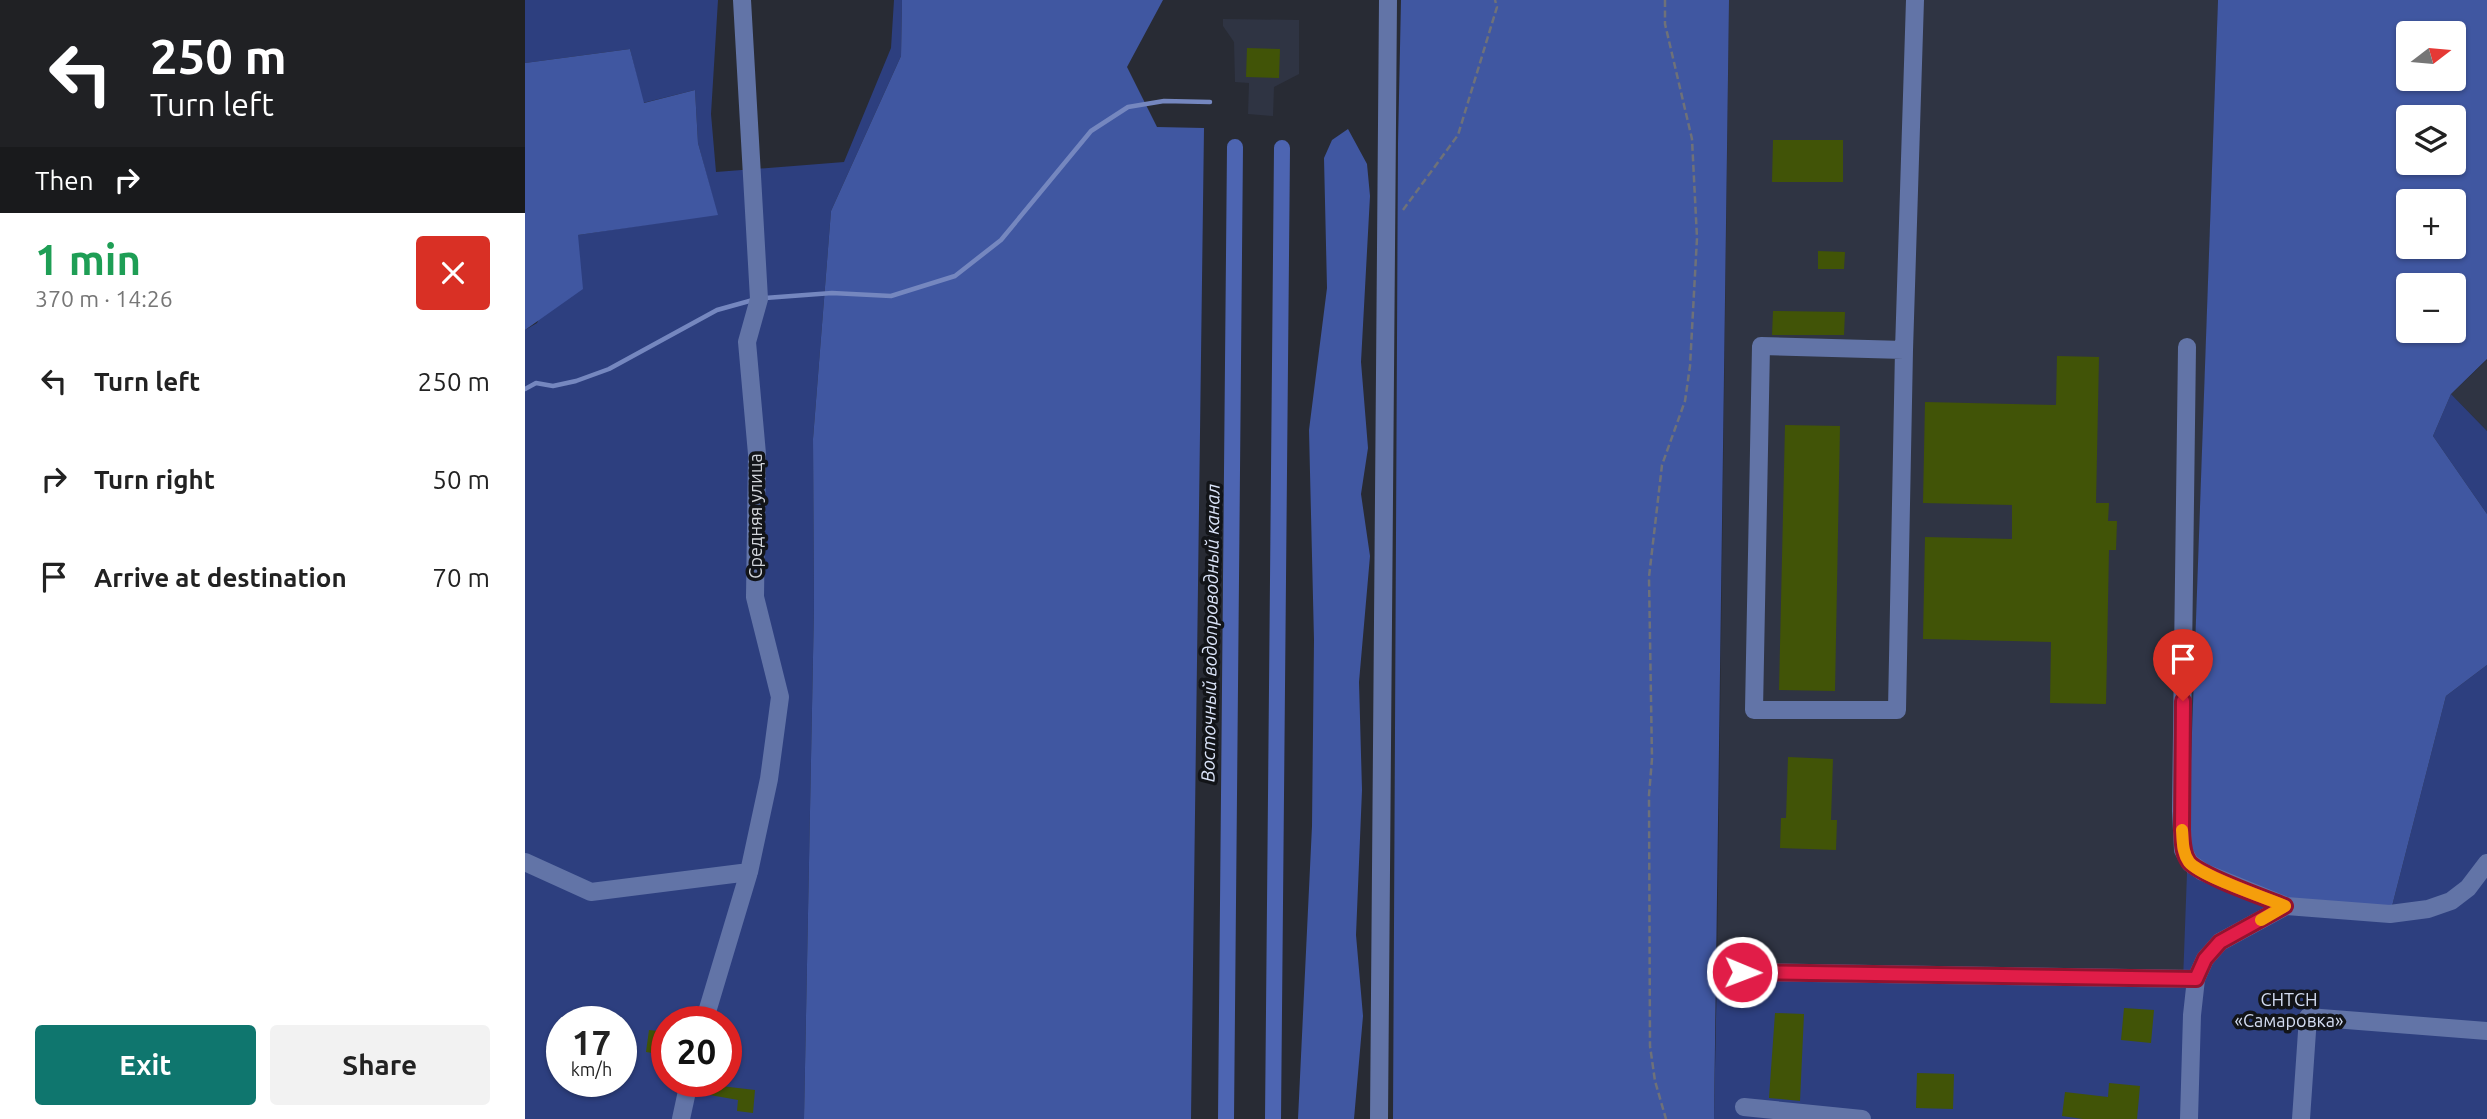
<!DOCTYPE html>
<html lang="en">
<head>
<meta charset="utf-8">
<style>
	body { margin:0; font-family:Ubuntu,sans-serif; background:#f2f2f2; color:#222; height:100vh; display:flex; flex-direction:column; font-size:26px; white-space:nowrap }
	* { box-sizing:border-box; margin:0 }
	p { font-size:23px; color:#767676 }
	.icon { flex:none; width:38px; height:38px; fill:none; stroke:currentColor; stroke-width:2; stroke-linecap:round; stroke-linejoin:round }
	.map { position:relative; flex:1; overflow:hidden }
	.side { display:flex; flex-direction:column; background:#fff; width:525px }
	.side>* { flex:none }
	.hud { background:#202124; color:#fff; overflow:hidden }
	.needle { width:46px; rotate:74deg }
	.controls { position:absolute; left:1871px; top:21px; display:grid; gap:14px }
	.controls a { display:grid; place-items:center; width:70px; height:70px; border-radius:7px; background:#fff; box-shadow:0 2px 5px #0004; font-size:35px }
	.speed { position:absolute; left:21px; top:1006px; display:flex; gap:14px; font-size:35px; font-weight:700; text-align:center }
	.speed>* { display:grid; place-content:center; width:91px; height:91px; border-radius:50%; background:#fff; box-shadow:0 2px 5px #0004; line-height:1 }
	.speed small { font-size:18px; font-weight:400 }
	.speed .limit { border:10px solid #d22; background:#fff; color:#111 }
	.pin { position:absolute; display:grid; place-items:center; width:60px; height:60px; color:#fff; margin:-72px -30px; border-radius:50% 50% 50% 0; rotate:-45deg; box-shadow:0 0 7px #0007 }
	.pin .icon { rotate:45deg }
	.me { position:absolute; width:77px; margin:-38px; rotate:91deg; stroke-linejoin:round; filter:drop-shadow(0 0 5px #0008) }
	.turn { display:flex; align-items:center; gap:24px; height:147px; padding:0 35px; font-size:32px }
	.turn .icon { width:91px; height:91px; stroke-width:2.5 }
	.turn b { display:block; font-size:49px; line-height:60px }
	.then { display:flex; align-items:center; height:66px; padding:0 35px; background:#0003; gap:14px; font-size:26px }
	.round { display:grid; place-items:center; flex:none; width:74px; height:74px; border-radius:7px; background:#f2f2f2 }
	.overview { display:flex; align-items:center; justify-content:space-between; height:119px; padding:0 35px }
	h1 { font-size:42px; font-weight:700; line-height:52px; color:#1e9e55 }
	.cta { display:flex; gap:14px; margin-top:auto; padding:14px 35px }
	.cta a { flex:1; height:80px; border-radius:7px; background:#0f766e; color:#fff; font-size:28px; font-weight:700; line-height:80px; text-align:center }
	.cta a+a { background:#f2f2f2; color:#222 }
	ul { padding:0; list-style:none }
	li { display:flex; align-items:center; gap:21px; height:98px; padding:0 35px }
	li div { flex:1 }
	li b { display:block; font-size:26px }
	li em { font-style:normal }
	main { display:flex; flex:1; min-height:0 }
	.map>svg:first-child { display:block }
	.built { fill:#2f3443 }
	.green { fill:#2d3f7f; fill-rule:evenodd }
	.forest { fill:#4057a1; fill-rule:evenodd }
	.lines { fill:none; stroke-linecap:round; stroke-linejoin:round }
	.stream { stroke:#7587bf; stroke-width:4.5 }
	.canal { stroke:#4d65b2; stroke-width:16 }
	.building { fill:#415407 }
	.path { stroke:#6e7179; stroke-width:2.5; stroke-dasharray:7 3.5; stroke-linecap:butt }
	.minor { stroke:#6274a7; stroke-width:18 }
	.route-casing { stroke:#92132f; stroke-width:18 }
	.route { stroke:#e11d48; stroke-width:12 }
	.slow { stroke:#f59e0b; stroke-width:12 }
	.labels { text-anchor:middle; stroke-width:7; stroke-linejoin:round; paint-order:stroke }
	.street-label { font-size:18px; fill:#d3d6dc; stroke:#121418 }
	.park-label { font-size:18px; fill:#d4ddf2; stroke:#121418 }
	.water-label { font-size:19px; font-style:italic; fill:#dbe4f9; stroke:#121418 }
</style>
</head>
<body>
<main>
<section class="side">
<div class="hud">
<div class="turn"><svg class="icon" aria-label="left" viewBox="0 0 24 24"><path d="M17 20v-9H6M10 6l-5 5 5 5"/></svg><div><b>250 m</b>Turn left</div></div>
<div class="then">Then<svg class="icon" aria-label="right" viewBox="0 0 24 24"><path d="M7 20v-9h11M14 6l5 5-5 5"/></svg></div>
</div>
<div class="overview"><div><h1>1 min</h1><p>370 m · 14:26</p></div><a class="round" style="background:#d93025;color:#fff"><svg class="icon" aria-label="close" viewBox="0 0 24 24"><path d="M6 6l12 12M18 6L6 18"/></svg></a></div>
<ul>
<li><svg class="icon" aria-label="left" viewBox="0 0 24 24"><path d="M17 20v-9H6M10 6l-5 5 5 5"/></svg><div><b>Turn left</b></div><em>250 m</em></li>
<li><svg class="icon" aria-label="right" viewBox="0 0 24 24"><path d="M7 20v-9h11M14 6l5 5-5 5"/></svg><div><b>Turn right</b></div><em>50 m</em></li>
<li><svg class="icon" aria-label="arrive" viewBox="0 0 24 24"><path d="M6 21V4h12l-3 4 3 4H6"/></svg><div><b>Arrive at destination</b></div><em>70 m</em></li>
</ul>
<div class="cta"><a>Exit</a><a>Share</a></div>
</section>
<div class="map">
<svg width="1962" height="1119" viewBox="0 0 1962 1119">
	<rect width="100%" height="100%" fill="#282b34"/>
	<path class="built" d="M1204,0h489l-34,981 -467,-12z
		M698,19l76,1v54l-25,13 -1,29 -25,-2 1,-31 -14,-1 -1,-40 -11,-16z
		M1962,360v71l-36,-37z"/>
	<path class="green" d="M0,0h193l-7,114 5,58 128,-10 47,-114 3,-48h8l-1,56 -70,155 -18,228 1,167 -10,513h-279v-789l12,-7 41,-88 139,-21 -19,-71 -3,-53 -52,13 -13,-54 -105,14zM37,1022h59v60h-59zM142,1022h59v60h-59z
		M1926,394l36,37v83l-54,-78z
		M1962,665v454h-773l3,-150 466,12 4,-108 70,25 133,16 56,-218z"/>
	<path class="forest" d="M377,0h261l-36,67 30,60 47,1 -13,991h-387l10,-513 -1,-167 18,-228 70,-155z
		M876,0h328l-15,1119h-321l5,-976z
		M1693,0h269v359l-36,35 -18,42 54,78v151l-41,31 -56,218 -133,-16 -70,-25zM1883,33h45v46h-45zM1883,117h45v46h-45zM1883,201h45v46h-45zM1883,285h45v46h-45z
		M105,49l14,54 51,-13 3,53 20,72 -140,20 5,54 -58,41v-267z
		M823,129l19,35 3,32 -9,166 7,86 -7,46 9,62 -11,126 3,108 -6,145 7,81 -9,103h-56l14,-293 2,-186 -5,-210 18,-142 -3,-130 8,-18z"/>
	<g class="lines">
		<path class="stream" d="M240,298l67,-5 59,3 64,-20 46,-36 90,-109 37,-24 36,-6 46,1
			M0,389l11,-6 17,3 23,-5 33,-12 108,-59 36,-10"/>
		<path class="canal" d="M701,1119l9,-972
			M748,1119l9,-971"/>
	</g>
	<path class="building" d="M722,48l33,1 -1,29 -33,-1z
		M1248,140h70v42h-71z
		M1293,251l27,1 -1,17h-26z
		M1248,311l72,1 -1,23h-72z
		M1532,356l42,1 -3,146h13l-1,18h9l-1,29h-7l-3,154 -56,-1 1,-61 -128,-3 2,-102 87,2v-34l-89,-2 2,-101 131,3z
		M1260,425l55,1 -5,265 -56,-1z
		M1263,757l45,2 -2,61h6l-1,30 -56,-2 1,-30h5z
		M1599,1008l30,2 -3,33 -30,-3z
		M1250,1013l29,1 -4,87 -31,-3z
		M124,1030l18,2 -1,23 -20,-3z
		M1392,1073l37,1 -1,35 -37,-1z
		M1584,1083l31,3 -3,33h-54l-21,-3 3,-24 43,5z
		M187,1085l43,5 -2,23 -16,-2 1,-11 -28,-5z"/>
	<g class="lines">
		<path class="path" d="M1140,0v24l27,115 5,99 -7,128 -5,35 -23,64 -13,112 3,182 -3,36 1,251 5,35 11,38
			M878,210l55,-75 39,-128 -2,-7"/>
		<path class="minor" d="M1662,347l-6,464 2,39 7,13 13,9 83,34
			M1379,350l-143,-4 -7,364h143l7,-360 11,-350
			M0,862l66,30 158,-20
			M1217,972l454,7
			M179,1022l45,-150 20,-93 11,-82 -25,-100 2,-143 -10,-112 12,-43 -17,-299
			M1219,1107l118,12
			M156,1119l8,-37
			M854,1119l9,-1119
			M1664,1119l3,-104 4,-36 9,-20 15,-17 66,-36 104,8 38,-5 23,-8 17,-13 19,-25
			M1776,1119l7,-102 179,14"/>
	</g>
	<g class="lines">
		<g class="route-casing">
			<path id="route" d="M1217,972l454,7 9,-20 15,-17 65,-36c-19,-8 -84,-30 -96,-44 -7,-9 -6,-21 -7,-32l1,-129"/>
		</g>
		<use href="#route" class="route"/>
		<path class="slow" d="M1657,830c1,11 0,22 7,32 11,14 77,36 96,44l-24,14"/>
	</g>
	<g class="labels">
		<g class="street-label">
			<text transform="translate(231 516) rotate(-90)" y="6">Средняя улица</text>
		</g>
		<g class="park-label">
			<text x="1764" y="1006">СНТСН<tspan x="1764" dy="21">«Самаровка»</tspan></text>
		</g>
		<g class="water-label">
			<text transform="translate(685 633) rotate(-89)" y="7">Восточный водопроводный канал</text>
		</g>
	</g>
</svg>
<div class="controls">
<a><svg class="needle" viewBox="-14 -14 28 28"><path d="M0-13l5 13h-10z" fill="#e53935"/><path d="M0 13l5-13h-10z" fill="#767676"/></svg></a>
<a><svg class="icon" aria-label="layers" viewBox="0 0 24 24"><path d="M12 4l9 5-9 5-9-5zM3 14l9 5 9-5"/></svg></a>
<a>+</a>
<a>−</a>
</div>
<div class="speed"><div>17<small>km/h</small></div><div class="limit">20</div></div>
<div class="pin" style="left:1658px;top:701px;background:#d93025"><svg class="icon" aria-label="arrive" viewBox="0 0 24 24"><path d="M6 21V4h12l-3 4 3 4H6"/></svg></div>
<svg class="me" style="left:1217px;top:972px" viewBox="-20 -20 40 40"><circle r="17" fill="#e11d48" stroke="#fff" stroke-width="3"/><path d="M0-11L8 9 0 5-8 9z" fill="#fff"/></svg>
</div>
</main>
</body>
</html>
